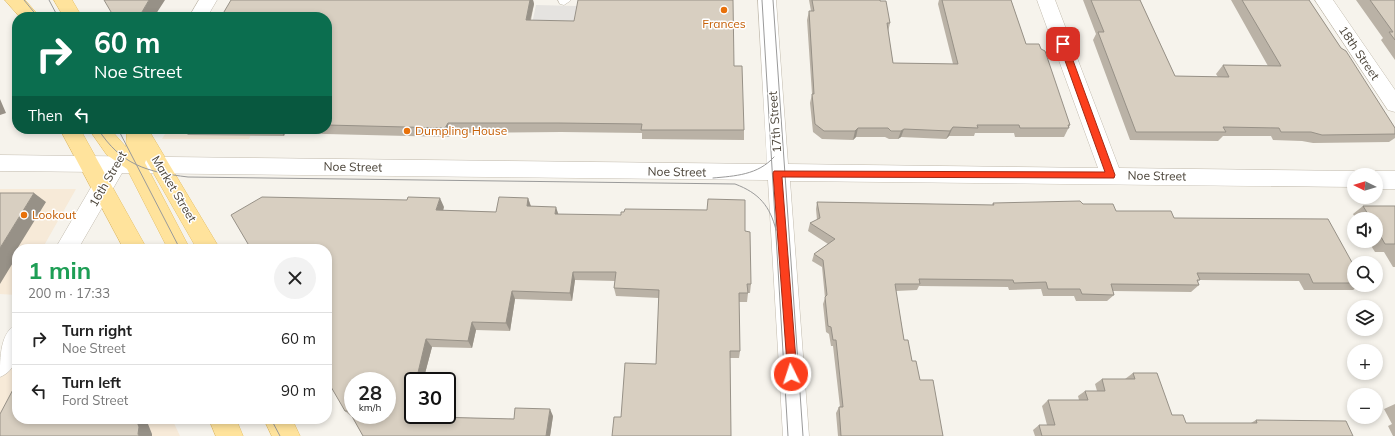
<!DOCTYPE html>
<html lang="en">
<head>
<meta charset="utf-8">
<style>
	body { margin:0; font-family:Mulish,sans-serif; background:#f2f2f2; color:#222; height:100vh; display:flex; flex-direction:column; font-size:15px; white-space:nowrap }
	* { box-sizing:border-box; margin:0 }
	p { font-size:13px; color:#767676 }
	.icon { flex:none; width:22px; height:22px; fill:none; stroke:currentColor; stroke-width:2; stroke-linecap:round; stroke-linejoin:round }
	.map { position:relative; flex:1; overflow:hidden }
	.panel { position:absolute; left:12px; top:244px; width:320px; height:180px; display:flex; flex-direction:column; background:#fff; border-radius:16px; box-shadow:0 2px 6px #0003 }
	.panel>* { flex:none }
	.banner { position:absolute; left:12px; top:12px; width:320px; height:122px; border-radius:16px; box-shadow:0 2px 6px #0003; background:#0b6e4f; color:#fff; overflow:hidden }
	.needle { width:26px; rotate:275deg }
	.controls { position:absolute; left:1347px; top:168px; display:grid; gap:8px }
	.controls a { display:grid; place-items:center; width:36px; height:36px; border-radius:50%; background:#fff; box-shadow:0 2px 6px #0003; font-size:20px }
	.speed { position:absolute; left:344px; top:372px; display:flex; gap:8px; font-size:20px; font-weight:700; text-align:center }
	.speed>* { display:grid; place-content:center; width:52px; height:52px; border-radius:50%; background:#fff; box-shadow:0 2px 6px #0003; line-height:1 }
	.speed small { font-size:10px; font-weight:400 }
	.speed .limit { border:2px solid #111; border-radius:6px; background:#fff; color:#111 }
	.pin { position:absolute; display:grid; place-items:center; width:34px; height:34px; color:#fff; margin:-17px; border-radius:8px; box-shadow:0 2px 6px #0006 }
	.me { position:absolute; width:44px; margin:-22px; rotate:356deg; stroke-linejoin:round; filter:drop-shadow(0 0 3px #0008) }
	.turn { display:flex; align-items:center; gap:14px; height:84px; padding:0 16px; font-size:18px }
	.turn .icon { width:52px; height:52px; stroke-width:2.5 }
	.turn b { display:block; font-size:28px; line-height:34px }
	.then { display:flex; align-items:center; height:38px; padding:0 16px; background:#0003; gap:8px; font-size:15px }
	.round { display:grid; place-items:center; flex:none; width:42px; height:42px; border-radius:21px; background:#f2f2f2 }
	.headline { display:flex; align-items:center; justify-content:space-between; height:68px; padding:0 16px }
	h1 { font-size:24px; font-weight:700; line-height:30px; color:#1e9e55 }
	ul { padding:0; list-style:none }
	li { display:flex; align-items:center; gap:12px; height:52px; padding:0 16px; border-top:1px solid #e0e0e0 }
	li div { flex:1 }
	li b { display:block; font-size:15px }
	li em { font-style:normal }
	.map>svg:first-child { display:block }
	.commercial { fill:#f7ead8 }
	.parking { fill:#e5e3e0 }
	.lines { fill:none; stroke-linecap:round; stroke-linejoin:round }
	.service-casing { stroke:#c2bbae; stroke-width:1 }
	.minor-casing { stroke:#c2bbae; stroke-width:1 }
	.tertiary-casing { stroke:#c2bbae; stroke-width:1 }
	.primary-casing { stroke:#e6c16a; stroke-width:1 }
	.service { fill:#fff; fill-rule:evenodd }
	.minor { fill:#fff; fill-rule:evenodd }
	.tertiary { fill:#fff; fill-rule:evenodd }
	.primary { fill:#ffe39c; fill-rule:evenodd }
	.tram { stroke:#9a9a9a; stroke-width:1 }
	.wall { fill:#bab2a6 }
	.shaded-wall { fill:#979187 }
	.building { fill:#d8cfc1; stroke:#979187; fill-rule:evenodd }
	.route { fill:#fc3f1d; stroke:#a42913 }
	.food-dot { fill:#e8710a; stroke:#fff; stroke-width:1.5 }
	.labels { text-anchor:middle; stroke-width:3; stroke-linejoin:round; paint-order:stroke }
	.food-label { font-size:12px; fill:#c56008; stroke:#fff; text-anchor:start }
	.street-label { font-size:12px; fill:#4b4439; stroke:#fff }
</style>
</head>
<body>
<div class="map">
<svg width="1395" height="436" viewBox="0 0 1395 436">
	<rect width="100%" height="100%" fill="#f6f3ec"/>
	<path class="commercial" d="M168,129h85l-4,10h-87z
		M0,189h76l-34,60h-25l-1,46 -16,-1z
		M17,349v70h155l8,17h-180v-58z"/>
	<path class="parking" d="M536,5l41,1 -5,27 -41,-5z"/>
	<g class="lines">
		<g class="service-casing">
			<path id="service" d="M558,0h12v1l-6,4 -4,-1z"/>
		</g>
		<g class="minor-casing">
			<path id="minor" d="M758,0h18l12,164 310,4 -61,-168h18l64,168 235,3 9,4h-9v12l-564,-6 19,255h-26l-15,-256 -646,-7 -44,76h-23l45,-77 -100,-1v-16l767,9z
				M1376,171h19v18h-19v-14h-8z
				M17,324c0,20 5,44 -17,53 0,-20 0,-45 17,-53z"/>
		</g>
		<g class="tertiary-casing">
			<path id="tertiary" d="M199,0h18l-10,17h-18z
				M1315,0h18l62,90v22l-7,-2z"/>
		</g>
		<g class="primary-casing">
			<path id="primary" d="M5,0h20l15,17h-20z
				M54,0h18l10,17h-18z
				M60,129h20l67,120h-23z
				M89,129h21l16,18 1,-18h21l72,120h-23l-51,-89 -1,3 45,86h-22l-41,-80 -20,-14z
				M209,419h27l7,17h-27z
				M264,419h28l8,17h-28z"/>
		</g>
		<use href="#service" class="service"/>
		<use href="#minor" class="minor"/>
		<use href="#tertiary" class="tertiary"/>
		<use href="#primary" class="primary"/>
		<path class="tram" d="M24,0l14,17
			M49,0l9,17
			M762,0l26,436
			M773,0l30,436
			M98,129c23,36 49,43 90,48l547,7c24,9 35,22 41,46
			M118,129l62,120
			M713,178c22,-2 45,-3 61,-21
			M271,419l9,17"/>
	</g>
	<path class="wall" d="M231,0h302l1,4 -3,16 203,46 10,64v10l-102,-1v-6l-81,-1 -110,1 -2,4 -164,-4 -1,3 -96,-1 -4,-4h-9l-1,-2h153v-112z
		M809,0h71l10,23 -2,9 5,31 60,1 -15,-60 1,-4h72l15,44 15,5 29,76 -6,12h-49l-1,-4h-39l-1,3h-25l-3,3 -45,-2 -3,2h-9l-4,-2h-29l-3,3 -31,-1 -9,-7 -3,-29 2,-9 -5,-74 2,-9h2z
		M1083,0h57l35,76 43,1 -2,-3 7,-9 45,1 -37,-66h78l32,48 54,80v10l-6,4 -76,1 -11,-2 -29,-1 -2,-4h-48l-5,5 -88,-1 -37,-100 3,-6z
		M1356,0h39v60l-14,-20 2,-2z
		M528,198l3,8 27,8 187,17 6,53 -1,9h-2l-1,9h-8l1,49 -1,7h-9l-109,59 35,-53 3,-66 -43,-2 -2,-8 1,-7 -40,-1 -3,21 -57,-2 -5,32 -34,-1 -4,18 -40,-1 -9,34 16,34v2l75,2 39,-3 -3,20h-187l-10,-18 -8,-7 99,-204 -1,3 53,2z
		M817,202l175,3 1,-2 90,1 33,7 58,7 180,48v19h6l-7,5h-49l-5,-9 -100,-1 -1,2 1,3 -8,7 -78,-1 1,4 -7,6h-31l-2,-5h-31l-2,-7 -32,1 -1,-3 -89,-1 -2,4 -21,1 8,49 8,21 31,75h-105l-2,-23 3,-6h1l-7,-61h-2l-2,-12 -3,-2 -3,-28 2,-6 -3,-31 -10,-6 2,-7 14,-10 -20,-13 2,-8 7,-3 -1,-11z
		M1363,206h32v61h-2l-9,-15h-9l-7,-11h8v-22h-20l-3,-5z
		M1133,373l39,42 14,8h65l5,-3 97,16h-318l-2,-6 6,-5h8l-5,-19 6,-6h31l-1,-4 7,-5h12l-2,-7 7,-5h23z
		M1395,404v32h-2l-5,-10 4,-2 -8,-15z"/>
	<path class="shaded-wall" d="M149,0h16l-11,17h-15z
		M530,0h3l1,4 -6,25 -2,-9z
		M0,99l6,14 -6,2z
		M448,123l3,10 -2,4 -4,-9z
		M953,127l-4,9 -3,3 4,-8z
		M858,128l-2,9 -3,3 2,-9z
		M279,129h3l3,4 -1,3z
		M904,129l-3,8 -3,2 3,-8z
		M34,193l12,9 -29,47 -5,10 2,2 -14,23v-36z
		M440,198l4,9 -3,12 -5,-9z
		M528,198l3,9 -4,-1z
		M556,207l3,9 -4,-2z
		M573,272l2,8 -3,21 -2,-8z
		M512,291l3,8 -5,32 -4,-8z
		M472,322l4,8 -4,18 -4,-7z
		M426,339l6,8 -9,34h-7z
		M550,409l3,7 -3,20h-4z
		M432,415h7l-2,8 -5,-6z
		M136,419h10l6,15v2h-13l-1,-2z"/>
	<path class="building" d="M104,0h45l-10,17h-25z
		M231,0h299l-4,20 48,1 4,-21h155l1,66h8l2,64h-103l1,-6 -83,-1h-111l-3,5 -118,-3v-108h-106z
		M812,0h68v1h6l4,22h-3l6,40 65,1 -16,-64h69l15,44h13l2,5 4,2 25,74h-2l1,3h-49l-1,-3h-42l1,3 -25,-1 -3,4 -46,-2 -3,2h-10l-3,-3h-30l-3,3h-31l-9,-7 -3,-30h2l-5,-83h5z
		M1091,0h49l35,76 54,1 -6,-12 58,1 -39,-66h67l32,48 5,3 49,77v6l-73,1 -11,-3h-30l-2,-4 -56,-1 3,5h-90l-38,-100h6z
		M1370,0h25v40l-6,-8h4z
		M0,193h34l-34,55z
		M262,197l145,3 1,-3 32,1 -4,12 60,2 3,-15 29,1 -1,8 29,1 -1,7 66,1v-3h3l1,-3 82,1 1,-11 37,1v31l5,1 1,52h-4l1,9h-9l1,58h-10l1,85h-119l2,-19h7l4,-54 31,1 3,-74 -45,-2 2,-16h-43l-3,21 -58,-2 -6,32 -34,-1 -4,19 -42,-2 -10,42h8h-11v34h19v2l82,2 1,-11 35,1 -4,27h-183l-14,-25h-4l-18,-31v-131h-76l-20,-34zM353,381h34v34h-34z
		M1080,201l3,3h30l3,7h55l3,7 154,1 26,47v17h-41l-4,-9 -112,-1 3,7h-3l2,5 -88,-1 3,11 -32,-1 -2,-5h-32l-2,-7 -32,1 -1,-3 -94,-1 1,5h-25l9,56h4l4,21h4l4,19h13l10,56h-102l-2,-29h4l-7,-67h-3l-2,-13 -3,-1 -3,-29 2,-2 -4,-35 -9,-6 21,-15 -25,-16 10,-5 -3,-16 177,3 -1,-2z
		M1363,206h32v38h-10l-9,-16v-9h-5z
		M1133,373h24l15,42h11l3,8h71l-1,-3 90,1 7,15h-311l-3,-11h16l-7,-25h40l-3,-9h20l-3,-12h33z
		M17,382v37h119l3,8 -1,7 1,2h-139v-22z"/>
	<path class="route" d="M1060,42h5l2,2 48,131 -1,3 -332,-1 15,197 -2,4 -4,1 -3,-1 -15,-205 1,-2 331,1 -46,-128z"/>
	<g class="food-dot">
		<circle cx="724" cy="10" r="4"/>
		<circle cx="407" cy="131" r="4"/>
		<circle cx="24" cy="215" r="4"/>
	</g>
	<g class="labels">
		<g class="food-label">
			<text x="724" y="28" text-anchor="middle">Frances</text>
			<text x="415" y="135">Dumpling House</text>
			<text x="32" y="219">Lookout</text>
		</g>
		<g class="street-label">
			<text transform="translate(1359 53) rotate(56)" y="4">18th Street</text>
			<text transform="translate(775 122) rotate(-94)" y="4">17th Street</text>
			<text transform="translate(353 167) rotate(1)" y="4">Noe Street</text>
			<text transform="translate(677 172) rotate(1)" y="4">Noe Street</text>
			<text transform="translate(1157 176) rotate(1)" y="4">Noe Street</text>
			<text transform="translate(108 179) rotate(-60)" y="4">16th Street</text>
			<text transform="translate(174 189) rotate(59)" y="4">Market Street</text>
		</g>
	</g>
</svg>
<div class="controls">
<a><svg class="needle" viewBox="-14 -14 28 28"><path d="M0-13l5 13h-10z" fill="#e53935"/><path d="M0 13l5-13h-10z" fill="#767676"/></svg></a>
<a><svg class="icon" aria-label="sound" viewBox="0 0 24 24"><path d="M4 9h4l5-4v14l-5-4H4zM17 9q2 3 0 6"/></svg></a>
<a><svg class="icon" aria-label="search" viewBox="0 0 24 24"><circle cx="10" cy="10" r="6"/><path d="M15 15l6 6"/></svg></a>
<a><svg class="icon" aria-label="layers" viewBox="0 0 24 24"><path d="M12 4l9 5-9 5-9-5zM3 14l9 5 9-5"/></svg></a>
<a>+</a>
<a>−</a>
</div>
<div class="speed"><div>28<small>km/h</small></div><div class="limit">30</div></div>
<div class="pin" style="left:1063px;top:44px;background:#d93025"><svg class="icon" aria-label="arrive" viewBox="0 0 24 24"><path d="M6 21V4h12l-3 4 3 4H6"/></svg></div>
<svg class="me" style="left:791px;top:374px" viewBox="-20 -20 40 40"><circle r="17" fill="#fc3f1d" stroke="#fff" stroke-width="3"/><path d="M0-11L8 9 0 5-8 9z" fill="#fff"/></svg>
<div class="banner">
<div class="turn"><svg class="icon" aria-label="right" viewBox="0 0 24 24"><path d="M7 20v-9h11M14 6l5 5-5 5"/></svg><div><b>60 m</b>Noe Street</div></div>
<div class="then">Then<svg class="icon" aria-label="left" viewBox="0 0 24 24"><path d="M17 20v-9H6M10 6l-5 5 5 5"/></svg></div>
</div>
<section class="panel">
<div class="headline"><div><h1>1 min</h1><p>200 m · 17:33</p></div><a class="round"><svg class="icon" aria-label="close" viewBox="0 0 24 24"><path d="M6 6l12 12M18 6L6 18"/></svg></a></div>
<ul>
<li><svg class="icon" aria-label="right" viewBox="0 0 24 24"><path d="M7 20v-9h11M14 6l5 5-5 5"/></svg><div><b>Turn right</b><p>Noe Street</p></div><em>60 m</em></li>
<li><svg class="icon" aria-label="left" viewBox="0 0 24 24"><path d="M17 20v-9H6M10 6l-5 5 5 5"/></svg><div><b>Turn left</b><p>Ford Street</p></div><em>90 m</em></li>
</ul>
</section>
</div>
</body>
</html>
